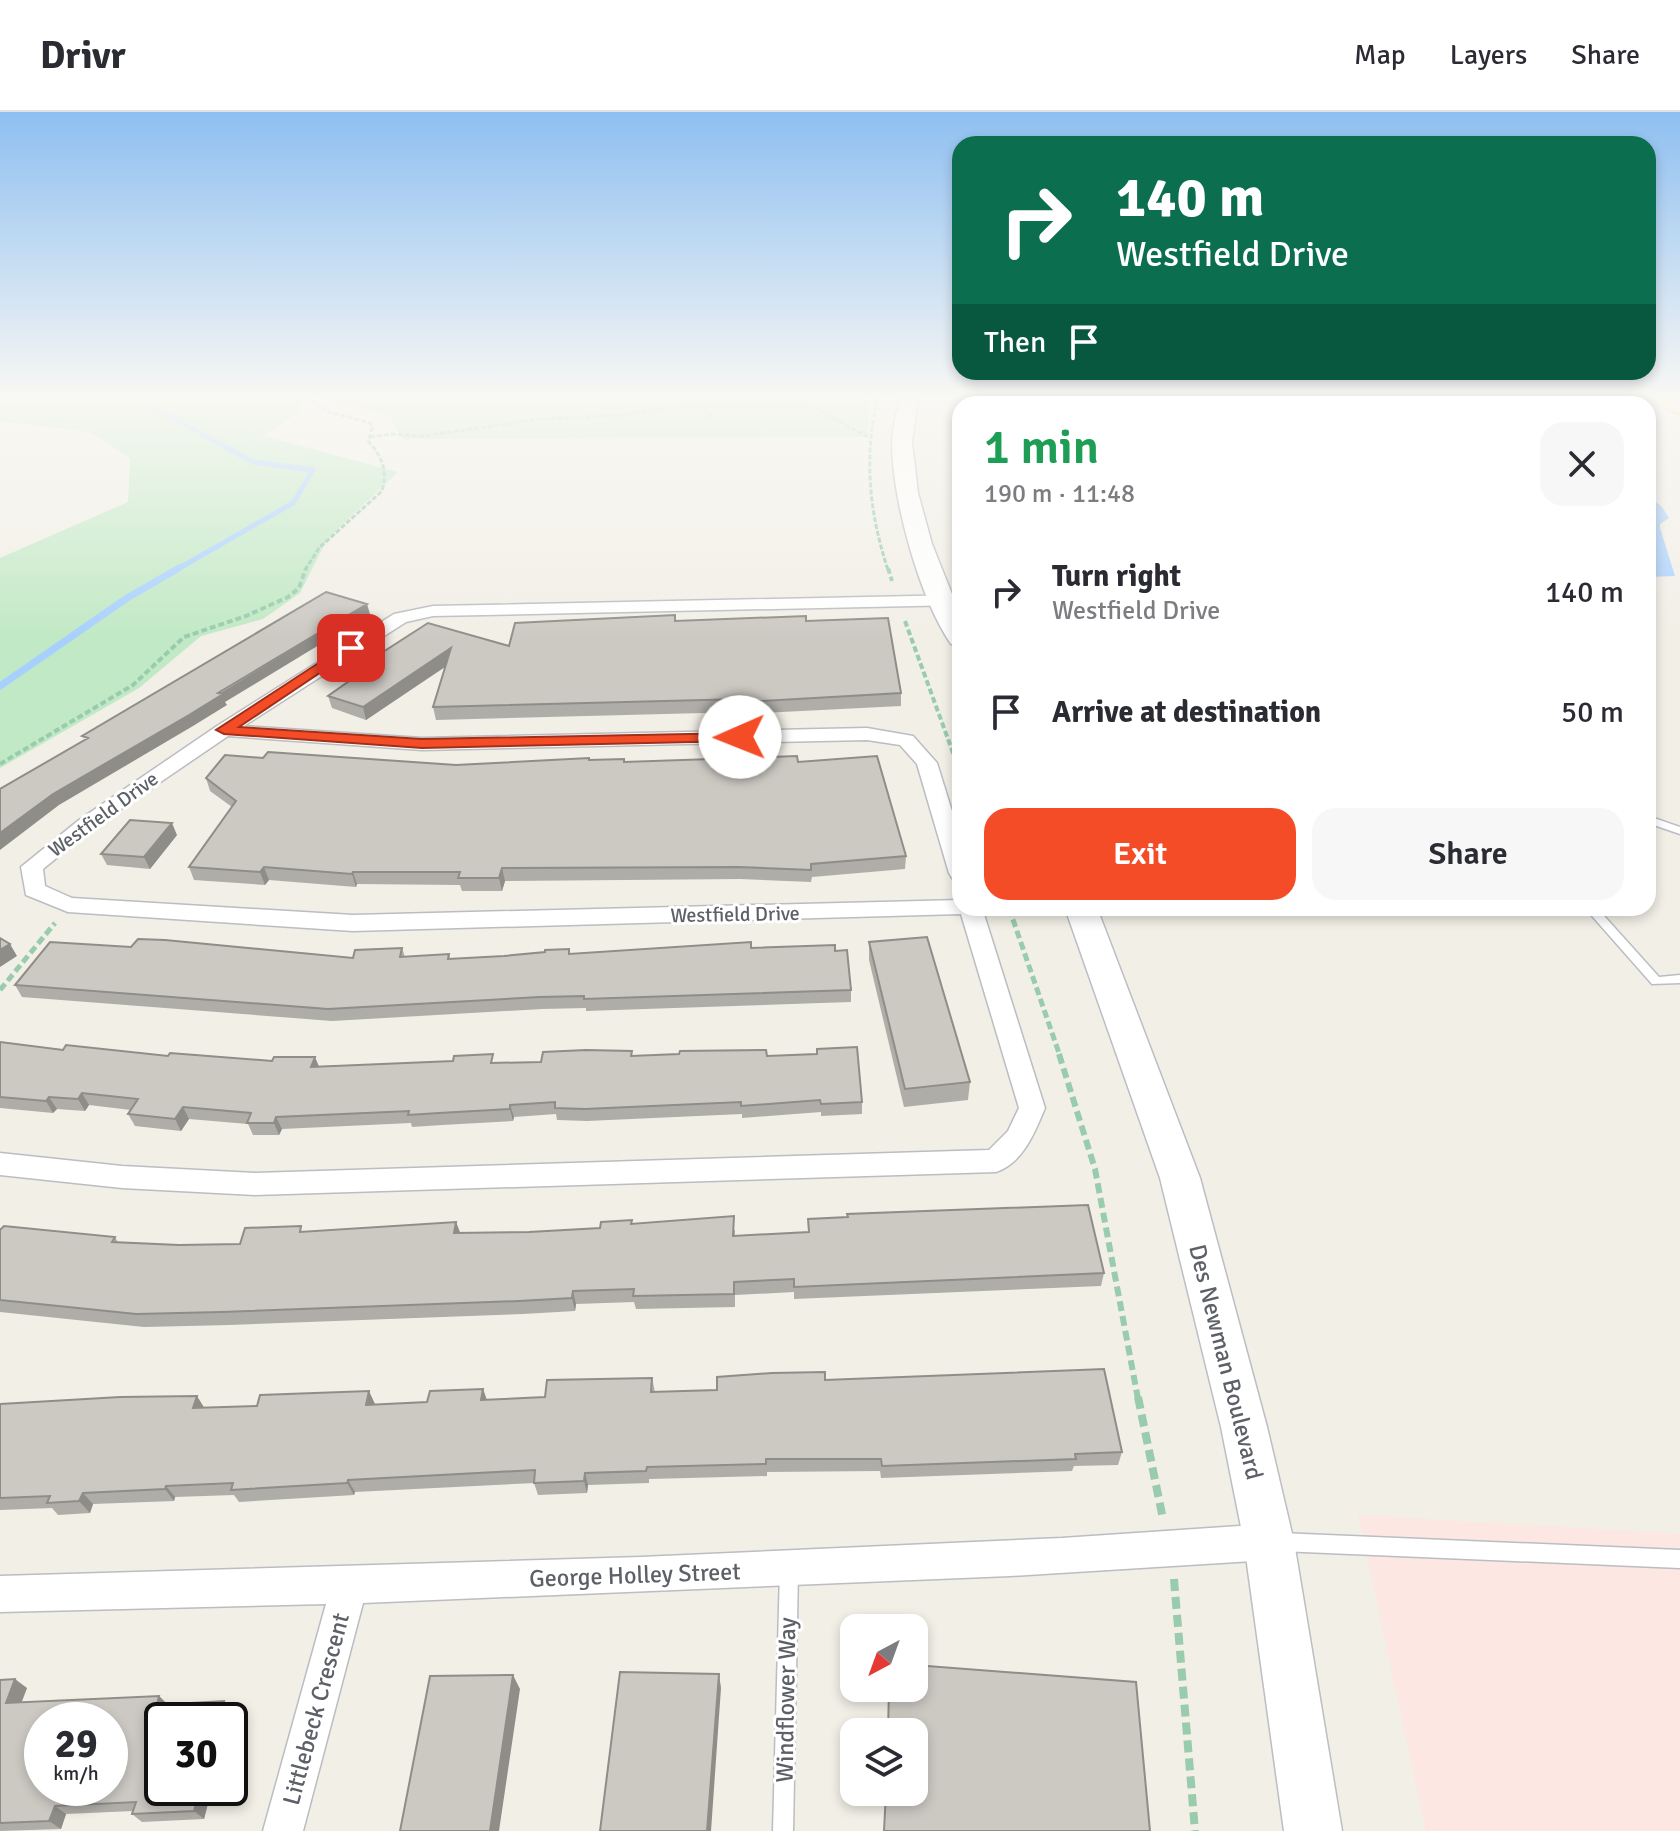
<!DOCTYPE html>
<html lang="en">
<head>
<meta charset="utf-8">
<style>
	body { margin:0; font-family:Signika,sans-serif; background:#f7f7f7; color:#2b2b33; height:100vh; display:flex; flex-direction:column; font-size:30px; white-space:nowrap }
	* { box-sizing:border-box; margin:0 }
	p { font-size:26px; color:#7c7c81 }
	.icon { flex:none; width:44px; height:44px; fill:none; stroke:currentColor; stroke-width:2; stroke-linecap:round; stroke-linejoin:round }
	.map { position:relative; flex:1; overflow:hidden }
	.drawer { position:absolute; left:952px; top:284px; width:704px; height:520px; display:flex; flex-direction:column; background:#fff; border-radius:24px; box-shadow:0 4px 12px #0003 }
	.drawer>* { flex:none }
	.guide { position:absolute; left:952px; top:24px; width:704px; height:244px; border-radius:24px; box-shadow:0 4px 12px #0003; background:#0b6e4f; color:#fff; overflow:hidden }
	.needle { width:52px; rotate:221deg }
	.controls { position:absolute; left:840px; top:1502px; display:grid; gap:16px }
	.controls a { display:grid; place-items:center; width:88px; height:88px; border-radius:16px; background:#fff; box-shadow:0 4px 12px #0003; font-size:40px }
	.speed { position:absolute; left:24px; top:1590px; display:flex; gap:16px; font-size:40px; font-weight:700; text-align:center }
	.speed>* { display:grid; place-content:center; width:104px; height:104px; border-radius:50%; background:#fff; box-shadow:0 4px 12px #0003; line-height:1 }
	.speed small { font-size:20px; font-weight:400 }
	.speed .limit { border:4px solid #111; border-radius:12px; background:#fff; color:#111 }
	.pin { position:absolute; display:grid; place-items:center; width:68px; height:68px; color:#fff; margin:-34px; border-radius:16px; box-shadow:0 4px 12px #0006 }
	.me { position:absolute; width:88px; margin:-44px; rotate:269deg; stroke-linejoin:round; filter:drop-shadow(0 0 6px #0008) }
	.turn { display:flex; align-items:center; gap:28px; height:168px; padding:0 32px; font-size:36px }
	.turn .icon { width:104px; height:104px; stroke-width:2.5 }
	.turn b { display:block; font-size:56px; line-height:68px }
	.then { display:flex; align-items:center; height:76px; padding:0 32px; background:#0003; gap:16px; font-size:30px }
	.round { display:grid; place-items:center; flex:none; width:84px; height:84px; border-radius:24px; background:#f7f7f7 }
	.head { display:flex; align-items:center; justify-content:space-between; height:136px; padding:0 32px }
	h1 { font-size:48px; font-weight:600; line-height:60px; color:#1e9e55 }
	.cta { display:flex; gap:16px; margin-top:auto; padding:16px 32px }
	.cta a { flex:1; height:92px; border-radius:24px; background:#f54c28; color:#fff; font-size:32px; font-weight:600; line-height:92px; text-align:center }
	.cta a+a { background:#f7f7f7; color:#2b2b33 }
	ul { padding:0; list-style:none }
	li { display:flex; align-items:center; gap:24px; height:120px; padding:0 32px }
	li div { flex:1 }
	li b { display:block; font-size:30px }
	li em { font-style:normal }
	header { display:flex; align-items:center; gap:48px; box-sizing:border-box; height:112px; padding:0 40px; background:#fff; border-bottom:2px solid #e1e1e2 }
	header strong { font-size:38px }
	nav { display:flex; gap:44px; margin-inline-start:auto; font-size:28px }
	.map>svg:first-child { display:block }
	.medical { fill:#fde7e2 }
	.green { fill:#c1e9c5 }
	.water { fill:#a7d0ff }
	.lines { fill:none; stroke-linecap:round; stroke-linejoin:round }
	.stream-far1 { stroke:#a7d0ff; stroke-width:5 }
	.stream { stroke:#a7d0ff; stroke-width:7 }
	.lane-casing { stroke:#babdc2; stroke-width:3 }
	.street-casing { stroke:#babdc2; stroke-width:3 }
	.secondary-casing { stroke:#bbbec4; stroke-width:3 }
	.highway-casing { stroke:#f6c100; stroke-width:3 }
	.path-far4 { stroke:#99cbad; stroke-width:3; stroke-dasharray:5 2; stroke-linecap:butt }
	.path-far3 { stroke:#99cbad; stroke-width:4; stroke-dasharray:6 3; stroke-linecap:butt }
	.path-far2 { stroke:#99cbad; stroke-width:5; stroke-dasharray:8 4; stroke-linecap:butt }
	.path-far1 { stroke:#99cbad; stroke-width:6; stroke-dasharray:10 5; stroke-linecap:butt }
	.path { stroke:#99cbad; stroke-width:8; stroke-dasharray:12 6; stroke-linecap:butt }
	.lane { fill:#fff; fill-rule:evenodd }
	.street { fill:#fff; fill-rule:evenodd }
	.secondary { fill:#fff; fill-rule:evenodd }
	.highway { fill:#ffed8e; fill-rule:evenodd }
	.wall { fill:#afada8 }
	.shaded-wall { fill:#8f8d88 }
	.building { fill:#ccc9c3; stroke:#8f8d88; stroke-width:2; fill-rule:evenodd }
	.route { fill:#f54c28; stroke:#9f311a; stroke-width:2 }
	.labels { text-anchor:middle; stroke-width:6; stroke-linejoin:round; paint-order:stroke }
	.street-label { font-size:20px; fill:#5d6167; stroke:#fff }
	.near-street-label { font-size:24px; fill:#5d6167; stroke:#fff }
</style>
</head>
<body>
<header>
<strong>Drivr</strong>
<nav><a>Map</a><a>Layers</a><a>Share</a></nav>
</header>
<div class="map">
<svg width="1680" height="1719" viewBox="0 0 1680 1719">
	<rect width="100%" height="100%" fill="#f1efe6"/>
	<path class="medical" d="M1358,1403l322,19v297h-254z"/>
	<path class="green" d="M0,287h303l-2,12 -38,25 135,36 -71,67 -27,54 -37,26 -62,17 -62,52 -139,80v-210l128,-56 2,-44 -41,-26 -89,-11z
		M321,287h548l-1,38 -466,2 -12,-23z"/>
	<path class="water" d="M1330,287h152l9,5h-125z
		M1648,383l14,12 7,11 -9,6v4l15,48 -27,1z"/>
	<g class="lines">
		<path class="stream-far1" d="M138,287l115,63 60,8 -20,33 -117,67"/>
		<path class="stream" d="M0,574l127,-88 52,-30"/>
		<g class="lane-casing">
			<path id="lane" d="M1648,704l32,11v7l-32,-11z
				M1585,796h12l62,69 21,-2v8l-28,1z
				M1280,1421l400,17v18l-400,-17 -6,-3 -3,-6 3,-6z
				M789,1449l6,3 3,6 -5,261h-20l7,-261 3,-6z"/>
		</g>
		<g class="street-casing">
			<path id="street" d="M960,483v10l-527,11 -27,6 -162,104 178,12 445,-10 46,8 24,27 23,74v43l-8,-2 -3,-5 -32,-109 -17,-19 -33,-5 -445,10 -194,-14 -135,92 -50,41 2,17 27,12 281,17 607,-15v8h22l63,200c-10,24 -22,55 -49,64l-741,23 -133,-7 -122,-13v-22l122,13 133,7 734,-23 19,-19 11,-23 -58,-194 -608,17 -285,-19 -42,-17 -5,-28 58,-47 138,-94 177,-112 39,-8z
				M1269,1412l12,6 6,12 -6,12 -12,6 -259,16 -647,27 -60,228h-40l63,-227 -326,8v-36l641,-19 421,-19z"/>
		</g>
		<g class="secondary-casing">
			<path id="secondary" d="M900,287h18l-6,43 6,51 14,51 28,70v32l-9,-2c-32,-47 -59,-145 -59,-202 0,-14 5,-29 8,-43z
				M1065,796h32l103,270 67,249 27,115 48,289h-58l-40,-289 -23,-115 -61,-249z"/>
		</g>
		<g class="highway-casing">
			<path id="highway" d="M1652,287h28v15l-24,-10z"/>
		</g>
		<path class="path-far4" d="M814,287l5,11 49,27
			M877,287c-13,60 -8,113 11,171
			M782,293l37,5
			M704,295l7,10
			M370,325l22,-3 30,2 120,-17 82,-4 38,-6 115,-5 17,-5
			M305,458l14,-22 63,-57c6,-20 0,-35 -14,-50l4,-12 -2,-6 -41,-11 -20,-13"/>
		<path class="path-far3" d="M888,456l4,13
			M905,509l55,151
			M0,652l133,-79 51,-48 62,-21 42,-19 11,-9 7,-20"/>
		<path class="path-far2" d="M1009,796l51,148
			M0,878l55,-67"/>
		<path class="path-far1" d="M1059,942l36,115 43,230"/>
		<path class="path" d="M1138,1285l25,122
			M1174,1467l21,252"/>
		<use href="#lane" class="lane"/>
		<use href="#street" class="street"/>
		<use href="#secondary" class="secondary"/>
		<use href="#highway" class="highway"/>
	</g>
	<path class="wall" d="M675,503l1,5 130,1 95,72v13l-158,8v-2l-307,8 -3,-13 12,-41 -79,54 -34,-12 -4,-12 18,-13 -2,-6z
		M263,646l193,7 133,-7v2l35,2h174l108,94 -1,13 -93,8 -1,5 -71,-3 -235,2 -3,10h-40l-2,-6 -103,-1 -1,3 -87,-7 -4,5 -71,-5 -5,-13 43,-60 -22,-16 -4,-13z
		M177,723l-27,34 -43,-4 -6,-11z
		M869,830l101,140 -2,18 -64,7 -35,-147z
		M131,835l222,11 49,-10 3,9 44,-3 1,5 301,-11 84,3 16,39v12l-265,9v-3l-44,1 -210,12 -310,-24 -7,-12z
		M0,930l63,8 105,6 151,10 222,-4 92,-6h134l95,46v12l-41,2v-4l-79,6v-4l-155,7 -30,-1 -1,-6 -42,3 -1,4 -71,4 -30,2 -1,-4 -129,6 -3,6h-26l-5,-11 -59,-5 -8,12 -46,-5 -7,-12 3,-4 -42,-5 -4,6 -28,-2 -4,4 -53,-5z
		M456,1110l4,11 69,-1 71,-4 32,-4 103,6v6l369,37 -3,13 -307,13v-7l-59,3v12l-99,2 -2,-7 -58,2 -1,7 -52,3 -294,11 -85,2 -144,-15v-82l115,7 3,5 61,3 61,-1 64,-12z
		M652,1266l3,14 62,-2 108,-10 297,72 -4,13 -44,1 -2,5 -191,7 -1,-7 -113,1v4l-118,3v4l-61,2 -1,8 -49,2 -4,-12 -179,9 -1,3 -115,7 -5,-7 -59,2 -1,4 -81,3 -3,9 -32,2 -6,-7 -52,2v-106l205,4 170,-3 52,-3 56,-13 4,11 58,-3z
		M0,1568l27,8 -6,14 138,-6 8,8 65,6 -2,10h-68l50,68 -8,31 -62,3 -10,-8 1,-3 -67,3 -5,15 -61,2z"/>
	<path class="shaded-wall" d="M367,492l3,10 -145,88 2,3 -34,21 -134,79 -59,45v-17l53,-39z
		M451,536l3,13 -88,59 -3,-13z
		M172,711l5,12 -27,34 -6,-12z
		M264,755l5,13 -4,5 -5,-13z
		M502,756l3,13 -3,10 -3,-13z
		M353,760l4,12 -1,3 -4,-13z
		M10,832l7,12 -17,11v-17z
		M315,945l5,12 -9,-2z
		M82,981l7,12 -4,6 -7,-12z
		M49,985l8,12 -4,4 -7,-12z
		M510,993l4,12 -1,4 -3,-12z
		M183,995l6,12 -8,12 -6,-12z
		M276,1005l6,12 -3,6 -5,-12z
		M456,1110l5,13 -7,-2z
		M573,1179l3,13 -1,7 -3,-13z
		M483,1277l4,12 -6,-1z
		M369,1279l6,13 -3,13 -6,-12z
		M197,1284l8,13 -12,-1z
		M585,1361l3,12 -1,8 -3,-12z
		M348,1368l7,12 -1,3 -7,-12z
		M166,1374l9,11 -1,4 -9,-12z
		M83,1381l10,11 -3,9 -11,-12z
		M719,1562l2,14 -10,143h-4z
		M513,1563l7,14 -21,142h-9z
		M15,1567l12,9 -9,24 -12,-9z
		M159,1584l9,9h-11z
		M224,1589l8,9 -2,10h-11z
		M200,1676h12l-8,31 -10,-8z
		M55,1694l11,8 -5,15 -12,-8z"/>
	<path class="building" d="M326,480l41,12 -149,89 5,1 -34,21 -136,79 -53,39v-44l88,-51 -6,-2z
		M675,503v6l131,-5v5l82,-3 13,75 -158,9 -1,-3 -309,8 18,-59 -88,59 -35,-11 24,-17 -8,-2 84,-54 81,23 6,-23z
		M268,640l188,13 133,-7v2l35,-1v3l173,-6 1,6 79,-6 29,100 -95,8v6l-72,-3 -237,1 -3,10h-41l2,-6h-107l-1,2 -88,-7 -4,5 -71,-5 47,-66 -30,-23 19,-23 38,3z
		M130,708l42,3 -28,34 -43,-3z
		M927,825l43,145 -65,7 -36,-147z
		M0,826l10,6 -10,6z
		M138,827l27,1 188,18 2,-8 47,-2 -2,9 49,-3 -1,5 56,-3 41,-4v-2l24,-1v5l182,-12v6l84,-3v6l12,-1 4,40 -267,9v-3l-45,1 -211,12 -313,-24 35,-43 81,5z
		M0,930l63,8 3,-5 102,11 2,-3 102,8 2,-4h41l-4,10 142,-6 1,-5 39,-2 -2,9 50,-1 2,-10 43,-2 46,1 -1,5 48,-2 1,-3 86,-1 1,6 50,-2v-5l40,-2 5,55 -41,2 -1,-4 -79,6v-4l-156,7 -30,-1v-6l-45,3v4l-71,4 -31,2 1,-4 -133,6 -2,6h-27l4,-10 -68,-6 -8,12 -47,-5 10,-15 -56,-6 -4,6 -29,-2 -3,4 -46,-4z
		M1088,1093l16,68 -310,14v-8l-60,3v12l-101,2 1,-7 -61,2 -1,7 -53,3 -298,11 -85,2 -136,-14v-70l4,-4 111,11 -3,5 67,3 61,-1 5,-16 56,-2 -1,6 156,-10 -2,11 75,-1 71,-4 1,-6 31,-2 -1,4 103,-8 -1,20 76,-4 -1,-13 40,-2 -1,-3z
		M1104,1257l18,83 -47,2 1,5 -194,7 -1,-7h-115v5l-119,3 -1,4 -61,2 -1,8 -50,2 1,-13 -187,10 -1,3 -116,7 2,-7 -67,3 -1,3 -82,4 -4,8 -32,2 3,-7 -50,2v-94l120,-7 77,-1 -4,12 64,-2 3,-11 109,-4 -3,14 61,-3 3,-11 53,-2 -2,11 64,-3 2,-17 105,-2 -1,14 66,-2v-13l55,-4 53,-1v8z
		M914,1553l222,17 14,149h-266l2,-39h28v-60h-26l1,-44h25z
		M620,1560l99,2 -12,157h-107z
		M513,1563l-23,156h-90l30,-155z
		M15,1567l-9,24 153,-7 -2,9 67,-4 -5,19h-57v68h38l-6,23 -62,3 4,-12 -81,4 -6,15 -49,2v-143zM42,1608h68v68h-68z"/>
	<linearGradient id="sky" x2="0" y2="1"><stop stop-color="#8ebff1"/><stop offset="0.54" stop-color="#f9f8f4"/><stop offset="1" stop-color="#f9f8f4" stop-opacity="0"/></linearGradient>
	<rect width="1680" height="528" fill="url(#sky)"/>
	<path class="route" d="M346,533l11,3 -118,79 183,12 318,-6 8,4 -8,4 -318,7 -198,-14 -8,-4z"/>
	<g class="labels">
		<g class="street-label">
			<text transform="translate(103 702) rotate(-36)" y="7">Westfield Drive</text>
			<text transform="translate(735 802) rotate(-1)" y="7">Westfield Drive</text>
		</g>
		<g class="near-street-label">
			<text transform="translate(1226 1250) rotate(76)" y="8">Des Newman Boulevard</text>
			<text transform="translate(635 1463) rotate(-2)" y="8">George Holley Street</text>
			<text transform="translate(786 1588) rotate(-89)" y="8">Windflower Way</text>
			<text transform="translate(316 1597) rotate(-75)" y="8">Littlebeck Crescent</text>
		</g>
	</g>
</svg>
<div class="controls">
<a><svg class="needle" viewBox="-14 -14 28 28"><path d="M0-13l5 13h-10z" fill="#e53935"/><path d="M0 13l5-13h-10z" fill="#7c7c81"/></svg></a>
<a><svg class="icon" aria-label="layers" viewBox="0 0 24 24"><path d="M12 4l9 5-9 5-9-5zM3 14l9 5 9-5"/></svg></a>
</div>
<div class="speed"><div>29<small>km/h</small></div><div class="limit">30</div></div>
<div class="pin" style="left:351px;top:536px;background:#d93025"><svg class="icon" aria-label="arrive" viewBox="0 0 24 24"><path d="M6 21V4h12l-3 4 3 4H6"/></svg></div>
<svg class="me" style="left:740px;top:625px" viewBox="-20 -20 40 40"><circle r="19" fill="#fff"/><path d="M0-13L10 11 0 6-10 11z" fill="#f54c28"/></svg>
<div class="guide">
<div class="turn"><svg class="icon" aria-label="right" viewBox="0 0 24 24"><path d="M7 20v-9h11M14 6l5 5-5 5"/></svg><div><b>140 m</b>Westfield Drive</div></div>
<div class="then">Then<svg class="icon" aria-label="arrive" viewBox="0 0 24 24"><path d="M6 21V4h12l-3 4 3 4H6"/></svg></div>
</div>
<section class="drawer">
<div class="head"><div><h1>1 min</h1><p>190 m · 11:48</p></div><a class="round"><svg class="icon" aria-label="close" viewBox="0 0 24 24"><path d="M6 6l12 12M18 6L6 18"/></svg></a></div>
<ul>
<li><svg class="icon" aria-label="right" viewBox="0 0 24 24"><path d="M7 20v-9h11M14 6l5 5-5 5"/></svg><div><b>Turn right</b><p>Westfield Drive</p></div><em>140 m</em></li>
<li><svg class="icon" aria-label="arrive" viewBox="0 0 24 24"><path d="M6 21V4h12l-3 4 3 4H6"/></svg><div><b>Arrive at destination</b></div><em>50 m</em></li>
</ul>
<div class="cta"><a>Exit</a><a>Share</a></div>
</section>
</div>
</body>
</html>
